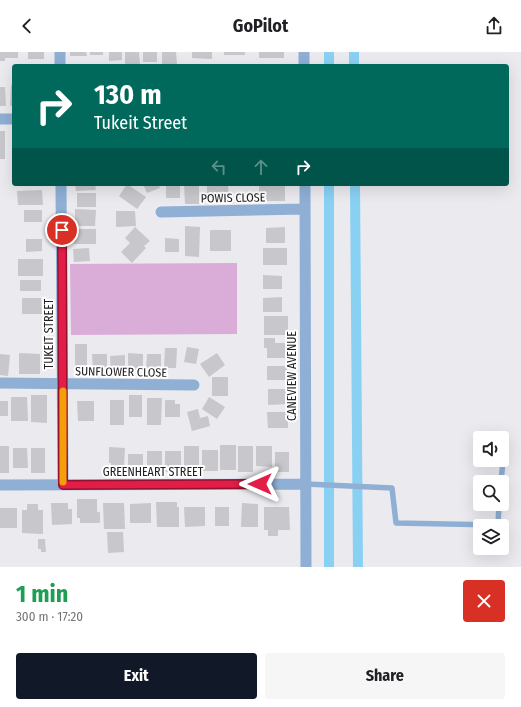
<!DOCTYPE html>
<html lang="en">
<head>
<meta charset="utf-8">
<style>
	body { margin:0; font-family:"Fira Sans Condensed",sans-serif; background:#f6f6f6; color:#202124; height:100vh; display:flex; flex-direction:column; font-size:15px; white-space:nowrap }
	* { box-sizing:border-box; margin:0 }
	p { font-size:13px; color:#757577 }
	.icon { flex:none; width:22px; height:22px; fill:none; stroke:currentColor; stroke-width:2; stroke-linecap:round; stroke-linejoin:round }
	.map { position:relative; height:515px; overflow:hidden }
	.side { display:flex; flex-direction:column; background:#fff; flex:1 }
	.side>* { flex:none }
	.top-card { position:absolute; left:12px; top:12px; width:497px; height:122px; border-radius:4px; box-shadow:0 4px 16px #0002; background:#00695c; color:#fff; overflow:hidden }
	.fabs { position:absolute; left:473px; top:379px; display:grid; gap:8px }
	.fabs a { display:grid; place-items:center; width:36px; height:36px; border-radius:4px; background:#fff; box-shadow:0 4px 16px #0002; font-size:20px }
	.pin { position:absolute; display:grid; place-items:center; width:34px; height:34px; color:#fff; margin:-17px; border:2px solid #fff; border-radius:50%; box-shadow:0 1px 4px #0007 }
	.me { position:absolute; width:44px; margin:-22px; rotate:270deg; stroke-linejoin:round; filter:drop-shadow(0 0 3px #0008) }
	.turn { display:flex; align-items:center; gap:14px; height:84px; padding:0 16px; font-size:18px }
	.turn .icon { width:52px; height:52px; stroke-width:2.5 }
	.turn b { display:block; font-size:28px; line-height:34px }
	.lanes { display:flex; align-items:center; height:38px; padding:0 16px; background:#0003; justify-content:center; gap:20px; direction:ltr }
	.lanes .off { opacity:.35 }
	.round { display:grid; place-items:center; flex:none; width:42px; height:42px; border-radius:4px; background:#f6f6f6 }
	.headline { display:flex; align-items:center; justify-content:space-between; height:68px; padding:0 16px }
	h1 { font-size:24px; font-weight:700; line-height:30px; color:#1e9e55 }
	.cta { display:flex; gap:8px; margin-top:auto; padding:8px 16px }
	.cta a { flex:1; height:46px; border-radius:4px; background:#111827; color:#fff; font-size:16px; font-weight:700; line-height:46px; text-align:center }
	.cta a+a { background:#f6f6f6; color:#202124 }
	header { display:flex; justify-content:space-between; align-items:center; height:52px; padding:0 16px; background:#fff; font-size:18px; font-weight:700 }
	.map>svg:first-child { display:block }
	.green { fill:#d9add7 }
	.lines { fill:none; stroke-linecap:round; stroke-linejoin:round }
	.canal { stroke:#89d1f3; stroke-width:10 }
	.building { fill:#c8c7cb }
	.lane { stroke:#8fafd5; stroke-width:5.5 }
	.street { stroke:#8fafd5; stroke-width:11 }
	.route-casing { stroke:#92132f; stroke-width:10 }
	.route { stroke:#e11d48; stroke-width:7 }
	.slow { stroke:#f59e0b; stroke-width:7 }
	.labels { text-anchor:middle; stroke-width:4; stroke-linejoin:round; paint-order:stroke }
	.street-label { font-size:12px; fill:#212123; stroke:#fff }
</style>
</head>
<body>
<header><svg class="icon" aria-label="back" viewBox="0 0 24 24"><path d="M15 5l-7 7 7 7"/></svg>GoPilot<svg class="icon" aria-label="share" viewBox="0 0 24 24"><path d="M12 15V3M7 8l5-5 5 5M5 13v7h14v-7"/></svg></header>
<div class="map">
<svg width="521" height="515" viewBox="0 0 521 515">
	<rect width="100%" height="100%" fill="#eaeaef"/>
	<path class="green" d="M237,211v71l-166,1 -1,-71z"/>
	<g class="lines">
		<path class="canal" d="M329,0v14
			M354,0v14
			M355,132l3,383
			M329,515v-383"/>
	</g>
	<path class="building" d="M0,0h18v6h-13v3h-5z
		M28,0h16v7h-16z
		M70,0h16l1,4h-17z
		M90,0h13v3h-13z
		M109,0h13v8l-13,1z
		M125,0h14l1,13h-15z
		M143,0h14v10h-14z
		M162,0h14l1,12h-15z
		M192,0h20v7l-20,-1z
		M224,0h21v3h-21z
		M259,0h25v6h-25z
		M11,33h3v21h-4z
		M0,35h5l1,19h-6z
		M0,79h5v28h-5z
		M12,82h2v18h-2z
		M18,132h24v2h-24z
		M75,132h20l1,6 -20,1z
		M127,132l19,13 -9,12 -18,-13z
		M143,132h15l2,4 -13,5z
		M166,132h14v14h-14z
		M184,132h15v20h-14z
		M207,132h21l1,17 -22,-1z
		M259,132h26v17h-19v-6h-7z
		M42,138l1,15h-25l-1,-14z
		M77,141h19v14h-19z
		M75,157l21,1 -1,16h-20z
		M24,158h18v12h-18z
		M116,159h19l1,15 -20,1z
		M185,174l15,1 -1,30 -14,-1z
		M135,175l15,14 -6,5 2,2 -14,15 -11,-11 9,-9 -5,-5z
		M285,175v16h-19v-15z
		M74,177h22v15h-22z
		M210,178h21v21h-21z
		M165,186l14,1v13h-14z
		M26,187h16v12l-16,1z
		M89,196l1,13 -16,1 -1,-13z
		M263,196h24v17h-24z
		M18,207h25v17h-25z
		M263,223l19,1v13h-19z
		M20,228h21v11h-21z
		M282,245v15h-19v-14z
		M22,246h19l1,16h-20z
		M264,264h24v19h-24z
		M264,286h11v5h10v3h1v12h-19v-10h-3z
		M75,292h12v29h-12z
		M187,295l12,2 -3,15 -12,-2z
		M165,296h12l-1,20h-12z
		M19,301l21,1v20h-21z
		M128,301l15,1v16h-15z
		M217,301l8,12 -16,12 -9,-13z
		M0,302l10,1 -2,21 -8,-1z
		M92,302h15v19h-14z
		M147,302h14v16l-15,-1z
		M125,303v17l-14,1 -1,-17z
		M267,314h20l1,14h-21z
		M212,325h16v19h-16z
		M268,337h20v15l-20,1z
		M31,343h16v28l-16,-1z
		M129,343h13v22h-13z
		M11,345h16l1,24h-17z
		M209,345l16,10 -8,12 -15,-10z
		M147,346h15l-1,27h-14z
		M110,348h14v25h-14z
		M165,348h10v4h5v13h-15z
		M0,349h8v15h-8z
		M77,349h17v20h-16z
		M198,357l2,9 8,-2 2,10 -18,5 -5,-19z
		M267,360h21v16h-20z
		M220,393h16v25h-16z
		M0,394h9v27h-9z
		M184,394h15v25h-15z
		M238,394h15v26h-15z
		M256,394h16v21l-16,-1z
		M109,395l16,1 -1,19h-5v2h-8v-6h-2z
		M13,396h14l1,20h-15z
		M31,396h14v25h-14z
		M202,398h16v21h-16z
		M147,399h15v22h-15z
		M165,399h16v21h-16z
		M275,400h14v20h-14z
		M128,402h15v19h-15z
		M77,447h20v13h3v11h-20v-5h-3z
		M156,450h21v5h2v20h-22z
		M51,451h17v6h4v15l-20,1z
		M103,451h21l1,26h-21z
		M151,451v20h-21v-19z
		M242,451l16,1v23h-17z
		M27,452h11v6h5v24l-21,-1v-23h5z
		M184,455h21v19l-20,1z
		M215,455h14v19h-14z
		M264,455h25l1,23h-12v6h-10v-6h-4z
		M0,456h17v20h-17z
		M107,480h16l1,20 -16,1z
		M38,487h7l1,13h-5v-3h-3z"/>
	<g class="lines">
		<path class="lane" d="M501,430l2,-21
			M306,432l86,4 4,35 102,2 1,-21"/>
		<path class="street" d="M60,0v14
			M304,0v14
			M0,67h14
			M61,132l2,301
			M305,132l1,383
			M161,160l144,-3
			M0,331l194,2
			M0,433l306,-1"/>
	</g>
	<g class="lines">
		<g class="route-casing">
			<path id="route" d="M62,178l1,255 197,-1"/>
		</g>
		<use href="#route" class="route"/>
		<path class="slow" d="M63,339v91"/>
	</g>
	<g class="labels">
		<g class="street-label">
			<text transform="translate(233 146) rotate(-1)" y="4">POWIS CLOSE</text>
			<text transform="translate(49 282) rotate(-90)" y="4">TUKEIT STREET</text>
			<text transform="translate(121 320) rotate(1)" y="4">SUNFLOWER CLOSE</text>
			<text transform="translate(292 324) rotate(-90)" y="4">CANEVIEW AVENUE</text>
			<text x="153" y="424">GREENHEART STREET</text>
		</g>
	</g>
</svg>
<div class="fabs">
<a><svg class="icon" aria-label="sound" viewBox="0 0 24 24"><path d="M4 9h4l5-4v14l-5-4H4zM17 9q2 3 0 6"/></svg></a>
<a><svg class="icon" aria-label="search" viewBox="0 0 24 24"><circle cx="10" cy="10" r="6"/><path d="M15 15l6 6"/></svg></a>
<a><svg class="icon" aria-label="layers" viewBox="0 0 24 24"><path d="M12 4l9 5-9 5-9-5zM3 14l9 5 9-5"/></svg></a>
</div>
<div class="pin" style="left:62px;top:178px;background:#d93025"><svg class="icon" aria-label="arrive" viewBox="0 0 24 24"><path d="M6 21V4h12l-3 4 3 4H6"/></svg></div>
<svg class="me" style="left:260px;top:432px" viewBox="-20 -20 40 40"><path d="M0-17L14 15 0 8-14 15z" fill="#e11d48" stroke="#fff" stroke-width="4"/></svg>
<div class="top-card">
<div class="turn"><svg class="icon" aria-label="right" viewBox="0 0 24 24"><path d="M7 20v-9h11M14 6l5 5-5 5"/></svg><div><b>130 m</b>Tukeit Street</div></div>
<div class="lanes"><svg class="icon off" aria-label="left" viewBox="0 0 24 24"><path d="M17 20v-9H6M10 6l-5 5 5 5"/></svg><svg class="icon off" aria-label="ahead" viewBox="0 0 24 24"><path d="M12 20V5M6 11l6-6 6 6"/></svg><svg class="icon" aria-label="right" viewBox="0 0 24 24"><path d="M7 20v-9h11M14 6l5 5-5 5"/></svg></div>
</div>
</div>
<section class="side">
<div class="headline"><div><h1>1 min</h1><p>300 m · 17:20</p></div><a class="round" style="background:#d93025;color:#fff"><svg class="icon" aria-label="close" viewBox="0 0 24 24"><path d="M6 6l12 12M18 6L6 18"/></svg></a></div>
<div class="cta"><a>Exit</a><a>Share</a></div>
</section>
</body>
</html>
